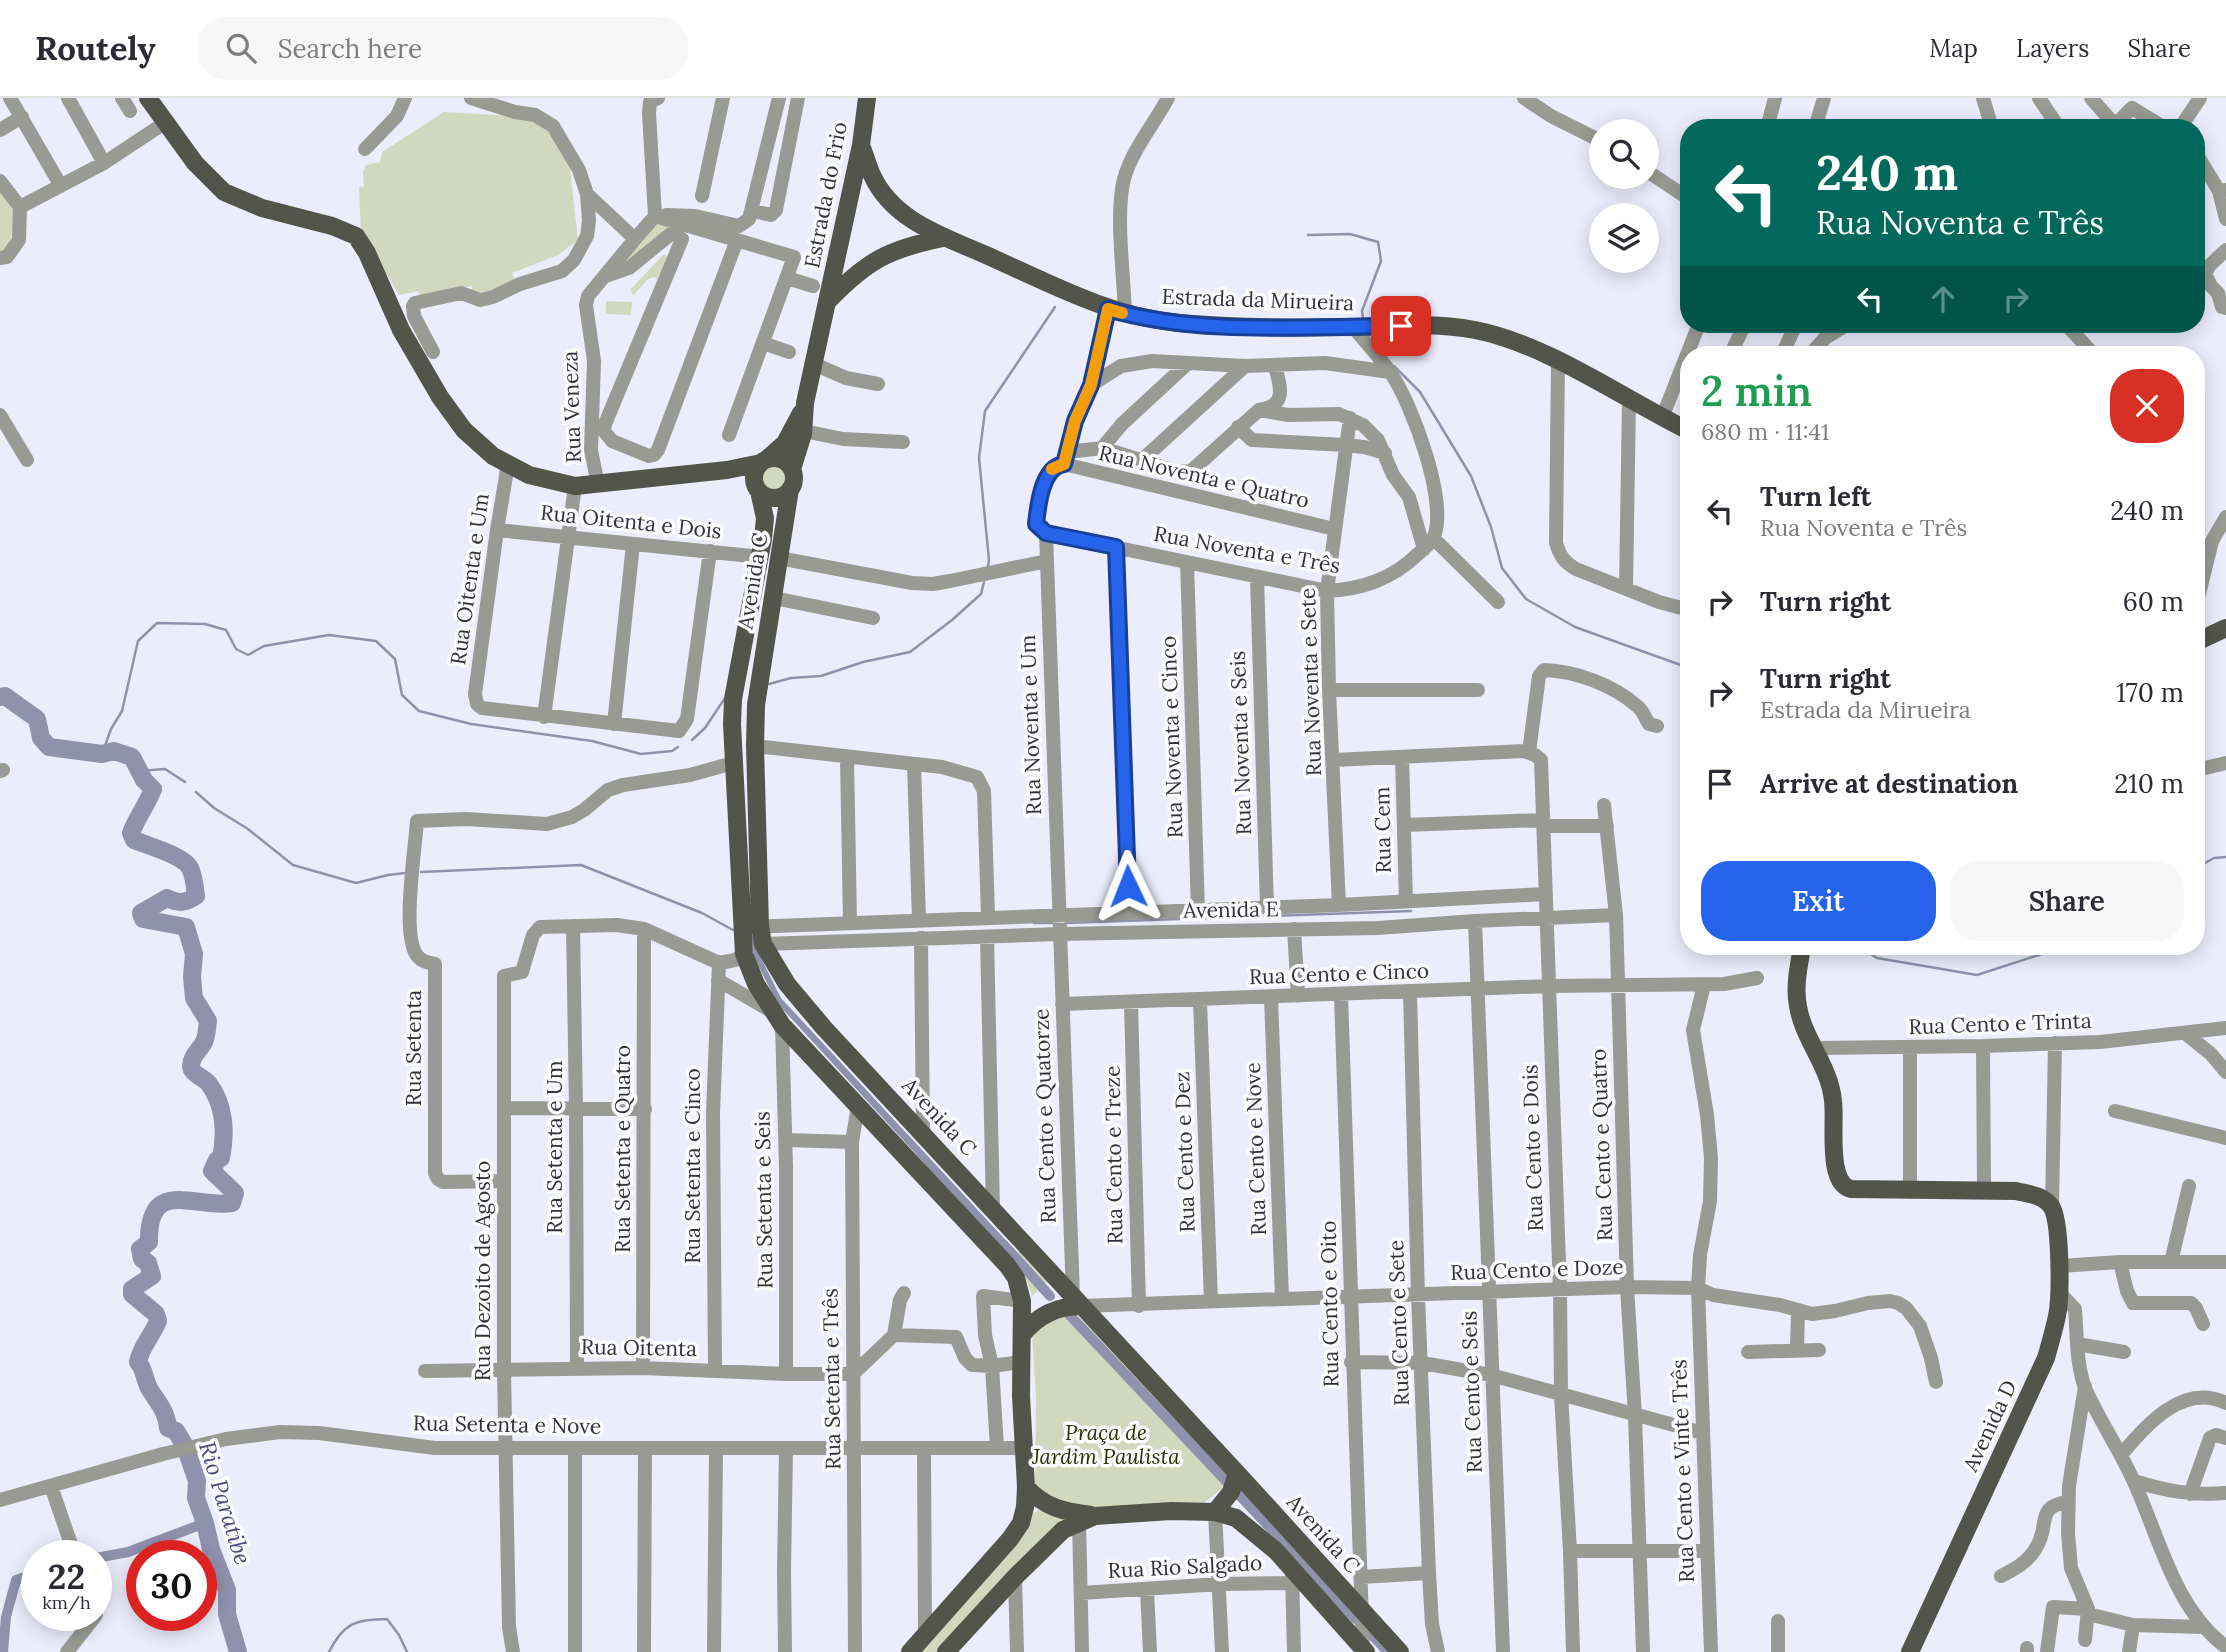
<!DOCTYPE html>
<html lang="en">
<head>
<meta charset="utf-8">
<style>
	body { margin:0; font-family:Lora,serif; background:#f7f7f7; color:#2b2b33; height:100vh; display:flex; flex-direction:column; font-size:26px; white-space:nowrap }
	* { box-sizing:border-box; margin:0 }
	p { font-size:23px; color:#7c7c81 }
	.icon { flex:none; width:38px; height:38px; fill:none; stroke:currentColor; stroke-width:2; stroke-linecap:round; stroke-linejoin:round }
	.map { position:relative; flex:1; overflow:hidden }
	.panel { position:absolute; left:1680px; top:248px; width:525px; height:609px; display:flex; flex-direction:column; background:#fff; border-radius:28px; box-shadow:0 4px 18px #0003 }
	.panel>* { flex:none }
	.top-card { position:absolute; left:1680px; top:21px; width:525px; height:214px; border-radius:28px; box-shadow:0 4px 18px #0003; background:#00695c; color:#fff; overflow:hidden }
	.buttons { position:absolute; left:1589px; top:21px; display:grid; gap:14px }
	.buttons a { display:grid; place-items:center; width:70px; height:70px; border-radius:50%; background:#fff; box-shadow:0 4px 18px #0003; font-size:35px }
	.speed { position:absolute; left:21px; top:1442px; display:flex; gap:14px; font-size:35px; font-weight:700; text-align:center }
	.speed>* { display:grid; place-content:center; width:91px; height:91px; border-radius:50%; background:#fff; box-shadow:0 4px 18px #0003; line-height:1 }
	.speed small { font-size:18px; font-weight:400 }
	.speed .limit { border:10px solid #d22; background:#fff; color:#111 }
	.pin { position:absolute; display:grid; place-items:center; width:60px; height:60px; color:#fff; margin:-30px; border-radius:14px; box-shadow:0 4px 10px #0006 }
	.me { position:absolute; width:77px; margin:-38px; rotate:358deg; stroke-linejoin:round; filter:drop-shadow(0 0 5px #0008) }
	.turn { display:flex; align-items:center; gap:24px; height:147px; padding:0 21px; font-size:32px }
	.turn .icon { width:91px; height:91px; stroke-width:2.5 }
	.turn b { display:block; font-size:49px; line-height:60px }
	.lanes { display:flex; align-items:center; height:66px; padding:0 21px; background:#0003; justify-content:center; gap:35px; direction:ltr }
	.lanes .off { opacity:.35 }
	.round { display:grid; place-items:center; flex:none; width:74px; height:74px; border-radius:28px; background:#f7f7f7 }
	.headline { display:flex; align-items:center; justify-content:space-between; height:119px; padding:0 21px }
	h1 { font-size:42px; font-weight:600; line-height:52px; color:#1e9e55 }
	.primary-button { display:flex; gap:14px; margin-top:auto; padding:14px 21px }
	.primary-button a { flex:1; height:80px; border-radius:28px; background:#2563eb; color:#fff; font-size:28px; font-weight:600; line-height:80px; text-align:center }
	.primary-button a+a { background:#f7f7f7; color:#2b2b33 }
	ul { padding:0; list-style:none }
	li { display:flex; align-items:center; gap:21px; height:91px; padding:0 21px }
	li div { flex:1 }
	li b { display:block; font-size:26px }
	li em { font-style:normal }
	header { display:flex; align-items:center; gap:42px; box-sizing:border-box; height:98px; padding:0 35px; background:#fff; border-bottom:2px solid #e1e1e2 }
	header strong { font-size:33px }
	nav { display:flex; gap:38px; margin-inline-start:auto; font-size:24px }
	.search { width:490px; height:63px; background:#f7f7f7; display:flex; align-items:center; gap:18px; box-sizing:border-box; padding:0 24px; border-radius:28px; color:#7c7c81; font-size:26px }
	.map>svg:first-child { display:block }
	.green { fill:#d2d8be }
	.water { fill:#9091ad }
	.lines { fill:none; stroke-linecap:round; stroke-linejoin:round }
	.stream { stroke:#9091ad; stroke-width:2.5 }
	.canal { stroke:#9091ad; stroke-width:10 }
	.river { stroke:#9091ad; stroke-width:18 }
	.minor { stroke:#989a93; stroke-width:14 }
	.major { stroke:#53554a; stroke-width:18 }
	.route-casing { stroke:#184099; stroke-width:18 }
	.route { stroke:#2563eb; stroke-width:12 }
	.slow { stroke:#f59e0b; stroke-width:12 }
	.labels { text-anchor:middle; stroke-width:7; stroke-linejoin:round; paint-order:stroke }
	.street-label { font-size:21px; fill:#323238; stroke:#fbfbfe }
	.park-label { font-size:21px; font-style:italic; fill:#293000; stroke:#fbfbfe }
	.water-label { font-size:23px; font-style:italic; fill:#4c4b76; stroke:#fbfbfe }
</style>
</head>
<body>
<header>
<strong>Routely</strong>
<div class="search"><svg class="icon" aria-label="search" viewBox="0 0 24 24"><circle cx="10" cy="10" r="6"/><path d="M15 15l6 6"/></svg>Search here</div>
<nav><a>Map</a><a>Layers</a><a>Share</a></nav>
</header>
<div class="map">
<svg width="2226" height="1554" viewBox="0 0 2226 1554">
	<rect width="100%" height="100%" fill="#ecedfc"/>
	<path class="green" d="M444,14l91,5 13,12 22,40 8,71 -20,15 -46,18 3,8 -26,10 -17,2v-7l-51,11 -3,-6 -19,4 -12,-21 -5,3 -21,-43 -2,-47 5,-1 -1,-14 3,-7 14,-3 2,-10z
		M0,92l16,25 -9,42 -7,1z
		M661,124l9,5 -32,30 -18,9 34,-41z
		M664,156l3,3 -10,22 -3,-2 -6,2 -15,17 -2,-7z
		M606,203l26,1 -1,13 -25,-1z
		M758 381a15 15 0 1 1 30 0a15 15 0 1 1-30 0Z
		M1021,1151l28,31 -17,16 -4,-12 -17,-25z
		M1066,1218l19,5 147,154 -11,14 -17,14 -19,6 -113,12 -130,131h-27l113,-135 10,-7 8,1 -9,-17 -2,-12 1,-84 -4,-64 6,-10z"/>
	<path class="water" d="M751,837l4,1 5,20 21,42 234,252 -9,8 -90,-104 -139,-151 -23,-46z"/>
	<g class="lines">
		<path class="stream" d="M1308,137l42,-1 28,8 3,19 -19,50 1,7
			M1394,268l26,26 51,84 20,51 11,41 24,31 49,28 114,41
			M988,468l1,-6 -10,-102 6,-47 70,-104
			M769,586l22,-6 30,-2 42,-14 47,-10 42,-32 29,-26 3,-12
			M692,642l13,-12 20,-30
			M102,656l9,-25 11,-18 16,-70 19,-18 48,1 21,6 10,19 12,6 16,-9 65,-11 47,6 19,18 7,36 17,16 52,13 121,17 49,13 31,-3 6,-4
			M138,673l27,-2 20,13
			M196,694l18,16 34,21 45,36 63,18 32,-8 17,-2
			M1689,744l-6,1 -1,31 7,8
			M2196,770l18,-10 12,-1
			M421,774l160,-7 121,48 31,17
			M1034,825h18
			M1066,825l345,-12
			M1860,849l17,11 100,17 86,-28
			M329,1554c15,-30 27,-32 58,-33l12,16 8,17"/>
		<path class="canal" d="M1004,1147l46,51
			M1061,1208l295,313
			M96,1460l32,-6 77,-29
			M1372,1537l16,17
			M3,1554l3,-35 10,-37 21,-7"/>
		<path class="river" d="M0,599l5,-1 32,23 4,19 8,9 53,7 12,-3 18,6 12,23 9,9c-6,16 -16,28 -22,44l3,7c14,6 49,15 56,28 4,8 5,19 6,28 -11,7 -17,8 -29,2l-26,15 2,6 43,8 8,27 -2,23 2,21 14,23c-1,7 -1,14 -4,21 -4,8 -13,14 -13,24 0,8 14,12 18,18 16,21 17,50 12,74l-4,2 -5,11 23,22 -3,10c-37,6 -84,-27 -83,39l-9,7 2,10 6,4 4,13 -20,13v5l24,20 2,7c-6,15 -17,25 -20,41 7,8 6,17 11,26 8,14 18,23 19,40l8,3 9,15 12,35 -1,17 9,25 6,26 16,41v24l11,38"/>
		<path class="minor" d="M10,0l51,88
			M68,0l36,65
			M122,0l8,13
			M471,0l44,14 20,3 18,11 26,44 8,24 48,45 -47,57 -2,9 8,56 -3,89 7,35
			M1524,0l27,18 50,25
			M1983,0l9,30
			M2039,0l20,30
			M2091,0l24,27
			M1767,30l8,-30
			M1815,30l9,-30
			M2112,30l20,-20 33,20
			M2180,30l20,-30
			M0,32l22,-13
			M365,51l32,-33 8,-18
			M2196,55l23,38 7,-1
			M1647,73l42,28
			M0,83l20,26 84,-44 62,-41
			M2219,93l7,28
			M702,98l21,-98
			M753,113l18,4 5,-5 22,-112
			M666,117l29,1 44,10 10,-7 30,-121
			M655,118l139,41 -65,178
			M635,141l20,-23 -6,-103 1,-11 8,-4
			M682,141l-77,185 -1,7 8,10 37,15 5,-1 4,-5 79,-210
			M2226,152l-17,16 -4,8 6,12 7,7 4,14 4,1
			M0,160l7,-1 12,-17 1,-33
			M606,178l23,-8 54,-44
			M787,180l26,8
			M1125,216c-1,-37 -10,-101 -1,-135 8,-29 30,-55 44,-81
			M2066,226l28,31
			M763,245l26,9
			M433,254l-19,-36 -1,-10 2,-3 46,-10 19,7 13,-3 27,-13 42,-13 12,-11 13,-24 2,-15 -2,-27
			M1730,257l15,-31
			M1782,257l14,-31
			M1810,257l15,-17 23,-14
			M1558,263l-2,182c4,13 8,19 20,26l83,33 30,8
			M814,266l32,14 32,6
			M1091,287l30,-19 31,-5 93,5 80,-3 65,9
			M1259,312l29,5 51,-1 24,11 15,15 15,35 16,22 15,52
			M0,317l27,45
			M1662,320l37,-94
			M1238,329l14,13 93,5 19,2 21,6
			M804,333l39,8 60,3
			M1102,350l76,24 13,-1 68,-61c28,-4 22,-22 16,-44
			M1068,354l34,-4 20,-24 66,-61
			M1142,362l103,-94
			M508,366l-11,66 -22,164 2,10 5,4 197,23 8,-12 23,-168
			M1064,366c-22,3 -26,41 -28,60l10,9 281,58c36,-2 65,-12 91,-37 5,-4 12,-10 15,-15 17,-34 -22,-138 -43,-167 -11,-16 -25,-30 -37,-45
			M1064,366l270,65
			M1064,366l11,-43 16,-36 17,-77
			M497,432l264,27
			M1046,435l27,764
			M1433,440l65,64
			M1116,449l13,365
			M779,460l133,25 21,1 17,-3 97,-20
			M1187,464l11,348
			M1257,479l10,331
			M1626,490l3,-188
			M774,500l99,20
			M2196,508l16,-65 14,-24
			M1329,592h149
			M544,619l31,-231
			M614,626l19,-180
			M755,648l187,21 35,10 7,14 4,125
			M1529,654l10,-76 5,-6c32,1 69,15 93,36 6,4 8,12 12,18l8,2
			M847,659l3,165
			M1402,659l4,144
			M1334,662l190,-9 11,4 6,5 19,531 1,103 9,157 3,101
			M914,666l5,156
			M2196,672l30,-7
			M0,673l3,-1
			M1604,707l12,110 11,372 8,129 8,236
			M1404,727l139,-5
			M1543,728h64
			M1339,807l-10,-215 -2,-99 23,-173
			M1475,823l28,731
			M573,828l3,182 1,260
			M750,829l589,-22 206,-11
			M1294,831l4,67
			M987,839l6,273
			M921,840l2,195
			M763,846l296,-10 319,-6 97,-7 141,-6
			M718,882l53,31
			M1704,887l-11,45 14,85 4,43 -1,43 -10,54 -2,33 13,364
			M1410,895l8,303 11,277 3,51 6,28
			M1341,897l22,656
			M1271,899l11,301
			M1200,903l11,300
			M1131,905l8,303
			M1062,906l487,-18 175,-2 33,-6
			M782,927l4,142v207
			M2185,935l26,21 15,18
			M1983,948l1,144
			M1815,950l168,-2 117,-4 126,-14
			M1910,950v141
			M504,1010l141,1
			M2115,1013l111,27
			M785,1042l67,2
			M504,1083l-61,1 -5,-3 -3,-6v-209c-8,-1 -15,-3 -19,-10 -14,-22 -1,-104 1,-133l49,-2 81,5 25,-7 12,-7 24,-20 15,-5 67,-10 43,-12
			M2052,1109l3,-164
			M2120,1164l7,29 6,12h58l5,5 7,16
			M2171,1164l18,-76
			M2060,1168l60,-4h106
			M2058,1193l17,18c2,25 1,54 10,79 14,32 35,62 49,94 26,57 40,126 92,165
			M1081,1208l546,-19 71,1 15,7 67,10 32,9 23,-3 33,-8 22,-2 8,2 8,5 14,18 11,32 5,24
			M894,1237l62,2 9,21 7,7 20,1 29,-4
			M2077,1246l47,8
			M1797,1251l1,-38
			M1748,1254l71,-2
			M1351,1264l71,1 69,12 212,58
			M643,1270l1,-439
			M715,1272l-2,-257 6,-150
			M425,1273l218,-3 143,6h67l41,-39 6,-35 4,-7
			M997,1350l-5,-82 -7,-31 -2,-39 39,5
			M924,1351l1,186
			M2121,1357c24,-29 62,-73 105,-52
			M2134,1383c32,10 59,15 92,12
			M51,1388l24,70
			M2190,1396l20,-56 6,-3 10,3
			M0,1402l163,-46 63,-15 54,-7 39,1 116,15h588
			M1215,1414l7,140
			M1079,1423l3,131
			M1570,1453h136
			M1292,1475l2,79
			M2001,1478c14,-7 27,-14 35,-28 15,-24 -2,-41 32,-46
			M1015,1479l2,75
			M1361,1479l68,-4
			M1147,1492l3,62
			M1081,1495l139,-9 72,-1
			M2088,1516l45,11 70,2
			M1778,1523v31
			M2085,1542l3,-31 -17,-41 -3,-35 1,-47 16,-100
			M67,1554l29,-37
			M513,1554l-4,-25 -5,-256v-395l18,-4 11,-37 7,-8 77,-2 27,4 75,34 16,-3 9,-6
			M575,1554v-203
			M644,1554l1,-203
			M714,1554l2,-203
			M785,1554l-1,-80 2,-124
			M855,1554l-3,-510 6,-36
			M2027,1554v-4
			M2047,1554l6,-45 35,2
			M2129,1554l4,-27"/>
		<path class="major" d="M148,0l47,65 29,29 38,16 70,18 24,10 11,17 34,77 39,67 24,33 29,26 36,19 46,11 152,-16 34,-7
			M861,47c4,10 7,21 11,30 21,46 71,61 114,80 63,28 122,61 193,68 57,5 117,5 174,4 40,-1 82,-5 122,3 72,14 147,68 214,101
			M829,202c39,-40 60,-51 114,-62
			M754 380a20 20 0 1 1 40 0a20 20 0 1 1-40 0Z
			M767,361l18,-16 16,-30
			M792,371l11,-35 2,-31 56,-258 6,-47
			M790,391l-34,216 -1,41 5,180 3,18 24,40 37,44 413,445 163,179
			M759,393l6,27 -2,21 -30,160 -1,25 12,230 12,30 26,41 225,240 9,13 6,23 -1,95 5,91 -1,20 -4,16 -11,16 -100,113
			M2196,544l30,-14
			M1802,849c-3,18 -8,40 -4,59 5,33 32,60 35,95 3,21 -7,82 18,88l165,2c12,3 27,4 35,15 10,14 10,91 6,110 -3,14 -7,28 -11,42l-136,294
			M1022,1237c15,-19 34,-29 59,-29
			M1026,1389c19,21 39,25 65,28
			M1215,1414l16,-20 6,-19
			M946,1554l69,-75 48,-47 32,-14 76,-5 44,1 21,6 40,33 90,101"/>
	</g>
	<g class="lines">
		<g class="route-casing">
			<path id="route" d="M1128,788l-12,-339 -70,-14 -10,-9c2,-19 6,-57 28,-60l11,-43 16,-36 17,-76c92,27 197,17 293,17"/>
		</g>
		<use href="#route" class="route"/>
		<path class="slow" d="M1052,371l12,-5 11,-43 16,-36 17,-76 14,4"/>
	</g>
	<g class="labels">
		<g class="street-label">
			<text transform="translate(826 97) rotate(-79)" y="7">Estrada do Frio</text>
			<text transform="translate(1258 202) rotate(2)" y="7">Estrada da Mirueira</text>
			<text transform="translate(572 309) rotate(-92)" y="7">Rua Veneza</text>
			<text transform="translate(1204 379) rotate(13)" y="7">Rua Noventa e Quatro</text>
			<text transform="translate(631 424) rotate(6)" y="7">Rua Oitenta e Dois</text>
			<text transform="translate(1247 452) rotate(10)" y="7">Rua Noventa e Três</text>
			<text transform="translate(470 481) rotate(-82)" y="7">Rua Oitenta e Um</text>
			<text transform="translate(753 483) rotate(-81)" y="7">Avenida C</text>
			<text transform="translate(1311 584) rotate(-92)" y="7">Rua Noventa e Sete</text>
			<text transform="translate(1031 627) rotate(-92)" y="7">Rua Noventa e Um</text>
			<text transform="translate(1172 639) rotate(-92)" y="7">Rua Noventa e Cinco</text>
			<text transform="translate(1241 645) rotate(-92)" y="7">Rua Noventa e Seis</text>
			<text transform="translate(1383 732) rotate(-91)" y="7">Rua Cem</text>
			<text transform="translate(1231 812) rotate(-1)" y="7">Avenida E</text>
			<text transform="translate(1339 876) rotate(-2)" y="7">Rua Cento e Cinco</text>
			<text transform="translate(2000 926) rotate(-2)" y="7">Rua Cento e Trinta</text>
			<text transform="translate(414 950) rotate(-90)" y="7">Rua Setenta</text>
			<text transform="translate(1045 1018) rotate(-92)" y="7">Rua Cento e Quatorze</text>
			<text transform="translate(939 1019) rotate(47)" y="7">Avenida C</text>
			<text transform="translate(1602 1047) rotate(-92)" y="7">Rua Cento e Quatro</text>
			<text transform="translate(555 1049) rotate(-90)" y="7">Rua Setenta e Um</text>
			<text transform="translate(1533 1050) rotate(-92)" y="7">Rua Cento e Dois</text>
			<text transform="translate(623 1051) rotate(-90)" y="7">Rua Setenta e Quatro</text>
			<text transform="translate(1256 1051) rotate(-92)" y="7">Rua Cento e Nove</text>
			<text transform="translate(1185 1054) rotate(-92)" y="7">Rua Cento e Dez</text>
			<text transform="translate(1114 1057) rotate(-91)" y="7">Rua Cento e Treze</text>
			<text transform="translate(693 1068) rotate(-90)" y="7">Rua Setenta e Cinco</text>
			<text transform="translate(764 1102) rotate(-91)" y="7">Rua Setenta e Seis</text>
			<text transform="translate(1537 1172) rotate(-2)" y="7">Rua Cento e Doze</text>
			<text transform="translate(483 1173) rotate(-90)" y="7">Rua Dezoito de Agosto</text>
			<text transform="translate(1330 1206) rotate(-91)" y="7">Rua Cento e Oito</text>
			<text transform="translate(1399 1225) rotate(-92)" y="7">Rua Cento e Sete</text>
			<text transform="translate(639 1250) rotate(1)" y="7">Rua Oitenta</text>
			<text transform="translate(832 1281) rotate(-91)" y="7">Rua Setenta e Três</text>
			<text transform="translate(1472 1294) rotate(-92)" y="7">Rua Cento e Seis</text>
			<text transform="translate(507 1327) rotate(1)" y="7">Rua Setenta e Nove</text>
			<text transform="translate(1990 1328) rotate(-65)" y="7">Avenida D</text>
			<text transform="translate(1683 1373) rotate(-92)" y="7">Rua Cento e Vinte Três</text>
			<text transform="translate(1323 1436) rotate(48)" y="7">Avenida C</text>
			<text transform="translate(1185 1469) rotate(-3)" y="7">Rua Rio Salgado</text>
		</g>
		<g class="park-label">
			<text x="1106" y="1342">Praça de<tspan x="1106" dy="24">Jardim Paulista</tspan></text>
		</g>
		<g class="water-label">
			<text transform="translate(225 1405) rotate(73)" y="8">Rio Paratibe</text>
		</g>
	</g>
</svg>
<div class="buttons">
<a><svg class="icon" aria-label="search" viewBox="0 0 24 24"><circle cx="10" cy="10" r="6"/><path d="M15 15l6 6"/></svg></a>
<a><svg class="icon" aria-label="layers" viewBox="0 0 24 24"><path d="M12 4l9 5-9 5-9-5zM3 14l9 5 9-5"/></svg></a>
</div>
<div class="speed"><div>22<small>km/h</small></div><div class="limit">30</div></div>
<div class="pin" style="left:1401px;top:228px;background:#d93025"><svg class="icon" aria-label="arrive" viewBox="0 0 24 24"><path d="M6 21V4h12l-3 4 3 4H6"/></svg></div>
<svg class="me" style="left:1128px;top:788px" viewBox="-20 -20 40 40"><path d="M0-17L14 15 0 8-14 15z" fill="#2563eb" stroke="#fff" stroke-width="4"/></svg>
<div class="top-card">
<div class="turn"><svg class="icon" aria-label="left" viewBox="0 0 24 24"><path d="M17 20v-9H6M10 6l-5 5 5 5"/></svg><div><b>240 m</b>Rua Noventa e Três</div></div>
<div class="lanes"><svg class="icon" aria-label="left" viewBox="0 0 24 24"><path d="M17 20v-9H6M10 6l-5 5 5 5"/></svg><svg class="icon off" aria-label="ahead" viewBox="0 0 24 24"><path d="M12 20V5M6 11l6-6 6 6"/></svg><svg class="icon off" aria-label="right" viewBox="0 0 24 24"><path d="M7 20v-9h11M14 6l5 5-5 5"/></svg></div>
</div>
<section class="panel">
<div class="headline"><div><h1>2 min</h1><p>680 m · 11:41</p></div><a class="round" style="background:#d93025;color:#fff"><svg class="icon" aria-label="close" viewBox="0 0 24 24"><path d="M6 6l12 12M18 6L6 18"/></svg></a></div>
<ul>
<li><svg class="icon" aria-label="left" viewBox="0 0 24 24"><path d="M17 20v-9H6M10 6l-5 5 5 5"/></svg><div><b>Turn left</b><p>Rua Noventa e Três</p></div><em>240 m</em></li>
<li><svg class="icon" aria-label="right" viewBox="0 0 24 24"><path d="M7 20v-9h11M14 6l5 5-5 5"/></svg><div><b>Turn right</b></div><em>60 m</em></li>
<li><svg class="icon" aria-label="right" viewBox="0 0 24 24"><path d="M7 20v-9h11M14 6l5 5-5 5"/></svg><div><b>Turn right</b><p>Estrada da Mirueira</p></div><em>170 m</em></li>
<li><svg class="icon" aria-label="arrive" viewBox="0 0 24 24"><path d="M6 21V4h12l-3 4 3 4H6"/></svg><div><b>Arrive at destination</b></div><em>210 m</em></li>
</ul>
<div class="primary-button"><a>Exit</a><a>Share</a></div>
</section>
</div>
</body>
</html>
